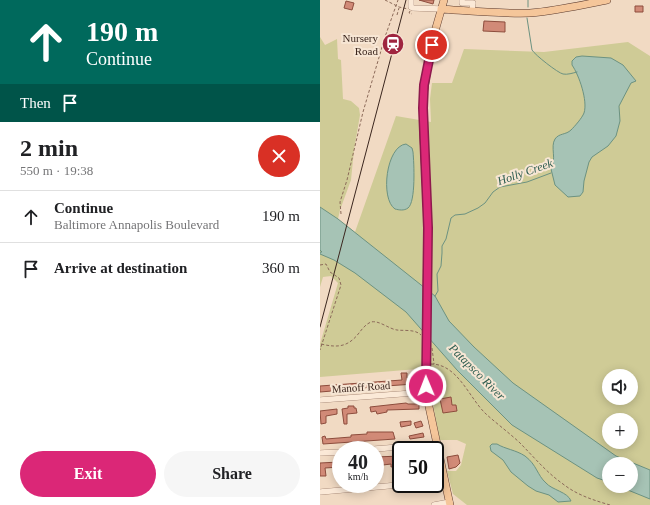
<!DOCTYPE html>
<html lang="en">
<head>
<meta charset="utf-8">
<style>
	body { margin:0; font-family:Georgia,serif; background:#f6f6f6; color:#202124; height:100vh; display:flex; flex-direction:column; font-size:15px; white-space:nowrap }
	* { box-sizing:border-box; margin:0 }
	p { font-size:13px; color:#757577 }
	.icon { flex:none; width:22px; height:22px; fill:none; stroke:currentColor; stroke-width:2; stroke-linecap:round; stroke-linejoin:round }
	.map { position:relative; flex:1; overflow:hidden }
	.drawer { display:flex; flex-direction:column; background:#fff; width:320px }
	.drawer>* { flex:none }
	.banner { background:#00695c; color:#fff; overflow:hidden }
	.tools { position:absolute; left:282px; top:369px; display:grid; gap:8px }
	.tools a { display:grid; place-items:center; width:36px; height:36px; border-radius:50%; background:#fff; box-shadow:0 2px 10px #0003; font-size:20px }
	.speed { position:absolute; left:12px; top:441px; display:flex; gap:8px; font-size:20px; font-weight:700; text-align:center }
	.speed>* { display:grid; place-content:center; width:52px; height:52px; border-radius:50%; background:#fff; box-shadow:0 2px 10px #0003; line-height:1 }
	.speed small { font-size:10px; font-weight:400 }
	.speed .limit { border:2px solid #111; border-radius:6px; background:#fff; color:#111 }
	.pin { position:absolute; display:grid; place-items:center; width:34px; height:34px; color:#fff; margin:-17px; border:2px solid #fff; border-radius:50%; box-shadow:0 1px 4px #0007 }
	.me { position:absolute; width:44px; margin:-22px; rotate:359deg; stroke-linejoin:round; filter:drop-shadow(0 0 3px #0008) }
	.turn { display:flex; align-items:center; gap:14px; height:84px; padding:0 20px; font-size:18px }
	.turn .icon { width:52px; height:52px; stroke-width:2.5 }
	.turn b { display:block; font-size:28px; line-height:34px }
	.then { display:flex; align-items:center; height:38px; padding:0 20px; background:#0003; gap:8px; font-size:15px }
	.round { display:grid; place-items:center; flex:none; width:42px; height:42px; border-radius:21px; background:#f6f6f6 }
	.head { display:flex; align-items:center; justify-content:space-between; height:68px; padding:0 20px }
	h1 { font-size:24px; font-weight:800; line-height:30px }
	.cta { display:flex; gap:8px; margin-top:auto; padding:8px 20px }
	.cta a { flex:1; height:46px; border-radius:24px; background:#db2777; color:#fff; font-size:16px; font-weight:800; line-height:46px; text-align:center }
	.cta a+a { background:#f6f6f6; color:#202124 }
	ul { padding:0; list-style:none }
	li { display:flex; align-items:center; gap:12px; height:52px; padding:0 20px; border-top:1px solid #e0e0e0 }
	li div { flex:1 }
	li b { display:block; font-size:15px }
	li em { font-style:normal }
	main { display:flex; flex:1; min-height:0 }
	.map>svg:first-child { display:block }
	.green { fill:#cfcb96; fill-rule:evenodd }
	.water { fill:#a6c3b5; stroke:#6c9281 }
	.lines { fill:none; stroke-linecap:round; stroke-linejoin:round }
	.stream { stroke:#6c9281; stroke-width:1 }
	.building { fill:#d18a77; stroke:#8d4d3d }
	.minor-casing { stroke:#8c6a59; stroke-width:6 }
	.major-casing { stroke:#5a392d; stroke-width:8 }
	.path { stroke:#8c6a59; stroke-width:1; stroke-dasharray:3 2; stroke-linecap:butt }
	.minor { stroke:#fbe9d7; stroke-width:5.5 }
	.major { stroke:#f5c69a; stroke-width:7 }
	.tram { stroke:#3b261e; stroke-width:1 }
	.major-bridge-casing { stroke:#5a392d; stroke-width:8; stroke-linecap:butt }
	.major-bridge { stroke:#f5c69a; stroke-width:7 }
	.route-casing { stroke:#8e194d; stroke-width:10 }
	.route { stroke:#db2777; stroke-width:7 }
	.labels { text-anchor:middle; stroke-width:4; stroke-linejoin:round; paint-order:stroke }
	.poi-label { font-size:11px; fill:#3b261e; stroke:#f7e6d4; text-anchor:end }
	.street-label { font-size:11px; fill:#3b261e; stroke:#f7e6d4 }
	.water-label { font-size:12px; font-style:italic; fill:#2c5c4f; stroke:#f7e6d4 }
</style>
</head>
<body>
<main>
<section class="drawer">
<div class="banner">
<div class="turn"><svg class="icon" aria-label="ahead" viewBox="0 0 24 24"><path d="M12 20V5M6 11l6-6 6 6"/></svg><div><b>190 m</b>Continue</div></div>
<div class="then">Then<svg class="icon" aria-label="arrive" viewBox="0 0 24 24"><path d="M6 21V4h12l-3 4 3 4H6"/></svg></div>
</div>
<div class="head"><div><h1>2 min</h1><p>550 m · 19:38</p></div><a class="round" style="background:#d93025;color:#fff"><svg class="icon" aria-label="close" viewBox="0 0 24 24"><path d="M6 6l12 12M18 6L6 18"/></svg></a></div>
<ul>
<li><svg class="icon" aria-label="ahead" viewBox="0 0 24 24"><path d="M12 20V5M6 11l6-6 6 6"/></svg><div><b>Continue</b><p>Baltimore Annapolis Boulevard</p></div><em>190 m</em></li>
<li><svg class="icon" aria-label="arrive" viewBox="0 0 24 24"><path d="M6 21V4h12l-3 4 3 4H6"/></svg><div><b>Arrive at destination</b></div><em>360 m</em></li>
</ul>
<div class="cta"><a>Exit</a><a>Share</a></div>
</section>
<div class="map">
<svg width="330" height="505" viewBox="0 0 330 505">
	<rect width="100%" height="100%" fill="#f1dac3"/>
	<path class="green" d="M0,37l5,8 12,-6 1,20 3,1 2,39 8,2 8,7 1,7 -6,35 -3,30 -11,30 -2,9 17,13 41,-116 35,6 -1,-23 2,-16h20l12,-34 80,3 84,-10 22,14v449h-183l-14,-11 -6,-23h9l5,-6 5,-21 -9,-4h-17c-5,-24 -10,-47 -10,-72l-110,9v-33l18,-61 -7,-7 -8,1 -3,10zM289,376h22v22h-22zM289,420h22v22h-22zM289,464h22v22h-22z"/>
	<path class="water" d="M262,56l29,2 12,7 13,16 -5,2 -12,23 1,15 -4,15 -8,10 -16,11 -3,5 -5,19 -1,11 -3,4 -12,1 -13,-12 -4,-16c6,-10 -1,-22 4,-30 4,-6 11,-4 16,-9 4,-4 11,-12 13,-17 4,-12 -5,-38 -12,-48v-4l4,-4z
		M86,144l6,4 1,4c1,10 3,50 -5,56 -4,3 -9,2 -13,1 -15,-10 -9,-63 11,-65z
		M0,207l18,12 97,77 14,25 25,26 39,36 103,73 34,14v29l-32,-13h13v-22h-22v18l-12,-4 -85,-53 -55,-55 -51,-58 -51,-39 -21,-13 -14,-6v-2h2l-2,-2z
		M172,444h5c8,5 19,6 28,12 12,9 12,19 21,27 6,7 22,9 25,18l-13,1 -9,-7 -13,-4 -8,-5 -17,-14 -8,-12 -12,-9 -1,-5z"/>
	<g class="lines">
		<path class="stream" d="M208,7v-7
			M207,18l5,32c3,5 26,23 31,24 4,1 10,-1 14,-2
			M115,296l3,-5 -1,-17 4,-8 1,-13v-7l4,-7 5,-21 4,-3 10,-1 13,-6 7,-5 8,-11 7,-5 27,-5 24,-9"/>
	</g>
	<path class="building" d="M99,0h15l-1,4z
		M26,1l8,2 -2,7 -8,-2z
		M315,6h8v6h-8z
		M164,21l21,1v10l-22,-1z
		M81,373h6v5l5,-1 2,7 -42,3 -10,1v2l-5,1 -1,-2 -36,3v-6l82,-6z
		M131,397l1,8h4l1,6 -14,2 -3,-14z
		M86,403l2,1h11v5l-32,1v2l-10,2 -1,-3 -5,1 -1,-5z
		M28,406h6v2h2l1,5 -10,1v10h-3l-2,-15 6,-1z
		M17,409v5l-11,2v7l-5,1 -1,-13z
		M91,421v4l-10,2 -1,-5z
		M101,421l2,5 -7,2 -2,-5z
		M47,432h26l2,7 -72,5 -1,-7 3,-1 1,3 25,-2v-2l16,-1z
		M103,433l1,4 -14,2 -1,-3z
		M138,455l2,8 -4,4 -7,2 -2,-12z
		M81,456v9l-10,2v-3l-16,2v-9z
		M19,462l1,5 -15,1 1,8h-6v-13z"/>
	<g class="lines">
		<g class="minor-casing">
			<path id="minor" d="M91,0v7l2,1 28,1
				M142,0v3h11l-1,8
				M0,400l107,-8
				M42,450l75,-6
				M0,453l21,-1
				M115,482l10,-1
				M0,492l90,-8
				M114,505l16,-3"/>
		</g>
		<g class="major-casing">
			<path id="major" d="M121,9c30,2 60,5 89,4 26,-2 52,-8 77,-13
				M107,267v-59l-4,-83 1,-34 7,-46 13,-45
				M106,345v41l2,16 22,103"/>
		</g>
		<path class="path" d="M65,0l14,7 9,2
			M90,11l-1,2 3,1
			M77,15l2,-7
			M71,43l4,2
			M21,214l-1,-12 7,-22 16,-68 22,-75 13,-37
			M0,265l6,-1 4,8 9,6 2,7 -21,65
			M1,344c17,4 27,3 38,-11 3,-4 7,-9 12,-11 8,-2 18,7 26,8 8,1 18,-1 24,5
			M112,348l2,16
			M111,364c27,0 38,34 55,50 10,9 22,18 33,28 14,14 27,30 44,42 14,11 30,16 47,21"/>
		<use href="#minor" class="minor"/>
		<use href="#major" class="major"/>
		<path class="tram" d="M0,327l86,-327"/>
		<g class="major-bridge-casing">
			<path id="major-bridge" d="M106,345l1,-78"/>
		</g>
		<use href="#major-bridge" class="major-bridge"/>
	</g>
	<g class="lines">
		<g class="route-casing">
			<path id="route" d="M106,386l2,-158 -5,-120 1,-23 8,-40"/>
		</g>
		<use href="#route" class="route"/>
	</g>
	<defs>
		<g id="station-disc" transform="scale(1.15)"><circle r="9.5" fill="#9f253f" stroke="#f7e6d4"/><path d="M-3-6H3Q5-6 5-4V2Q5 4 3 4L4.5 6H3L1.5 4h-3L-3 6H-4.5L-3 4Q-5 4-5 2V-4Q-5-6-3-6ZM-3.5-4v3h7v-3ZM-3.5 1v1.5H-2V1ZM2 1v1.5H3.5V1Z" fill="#fff"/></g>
	</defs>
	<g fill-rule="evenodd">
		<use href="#station-disc" x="73" y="44"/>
	</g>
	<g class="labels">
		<g class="poi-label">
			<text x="58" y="42">Nursery<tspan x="58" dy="13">Road</tspan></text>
		</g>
		<g class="street-label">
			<text transform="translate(41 387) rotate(-4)" y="4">Manoff Road</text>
		</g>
		<g class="water-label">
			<text transform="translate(205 172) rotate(-19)" y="4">Holly Creek</text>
			<text transform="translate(157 372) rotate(45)" y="4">Patapsco River</text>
		</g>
	</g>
</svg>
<div class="tools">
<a><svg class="icon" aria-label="sound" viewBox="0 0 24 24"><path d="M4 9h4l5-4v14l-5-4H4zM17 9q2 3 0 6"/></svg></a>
<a>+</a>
<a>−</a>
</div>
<div class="speed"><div>40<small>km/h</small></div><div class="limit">50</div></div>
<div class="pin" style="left:112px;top:45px;background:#d93025"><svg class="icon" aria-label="arrive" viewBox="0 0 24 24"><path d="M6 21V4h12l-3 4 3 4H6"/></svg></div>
<svg class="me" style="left:106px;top:386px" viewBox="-20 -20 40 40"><circle r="17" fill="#db2777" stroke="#fff" stroke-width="3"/><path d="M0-11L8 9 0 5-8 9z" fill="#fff"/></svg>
</div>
</main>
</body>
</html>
